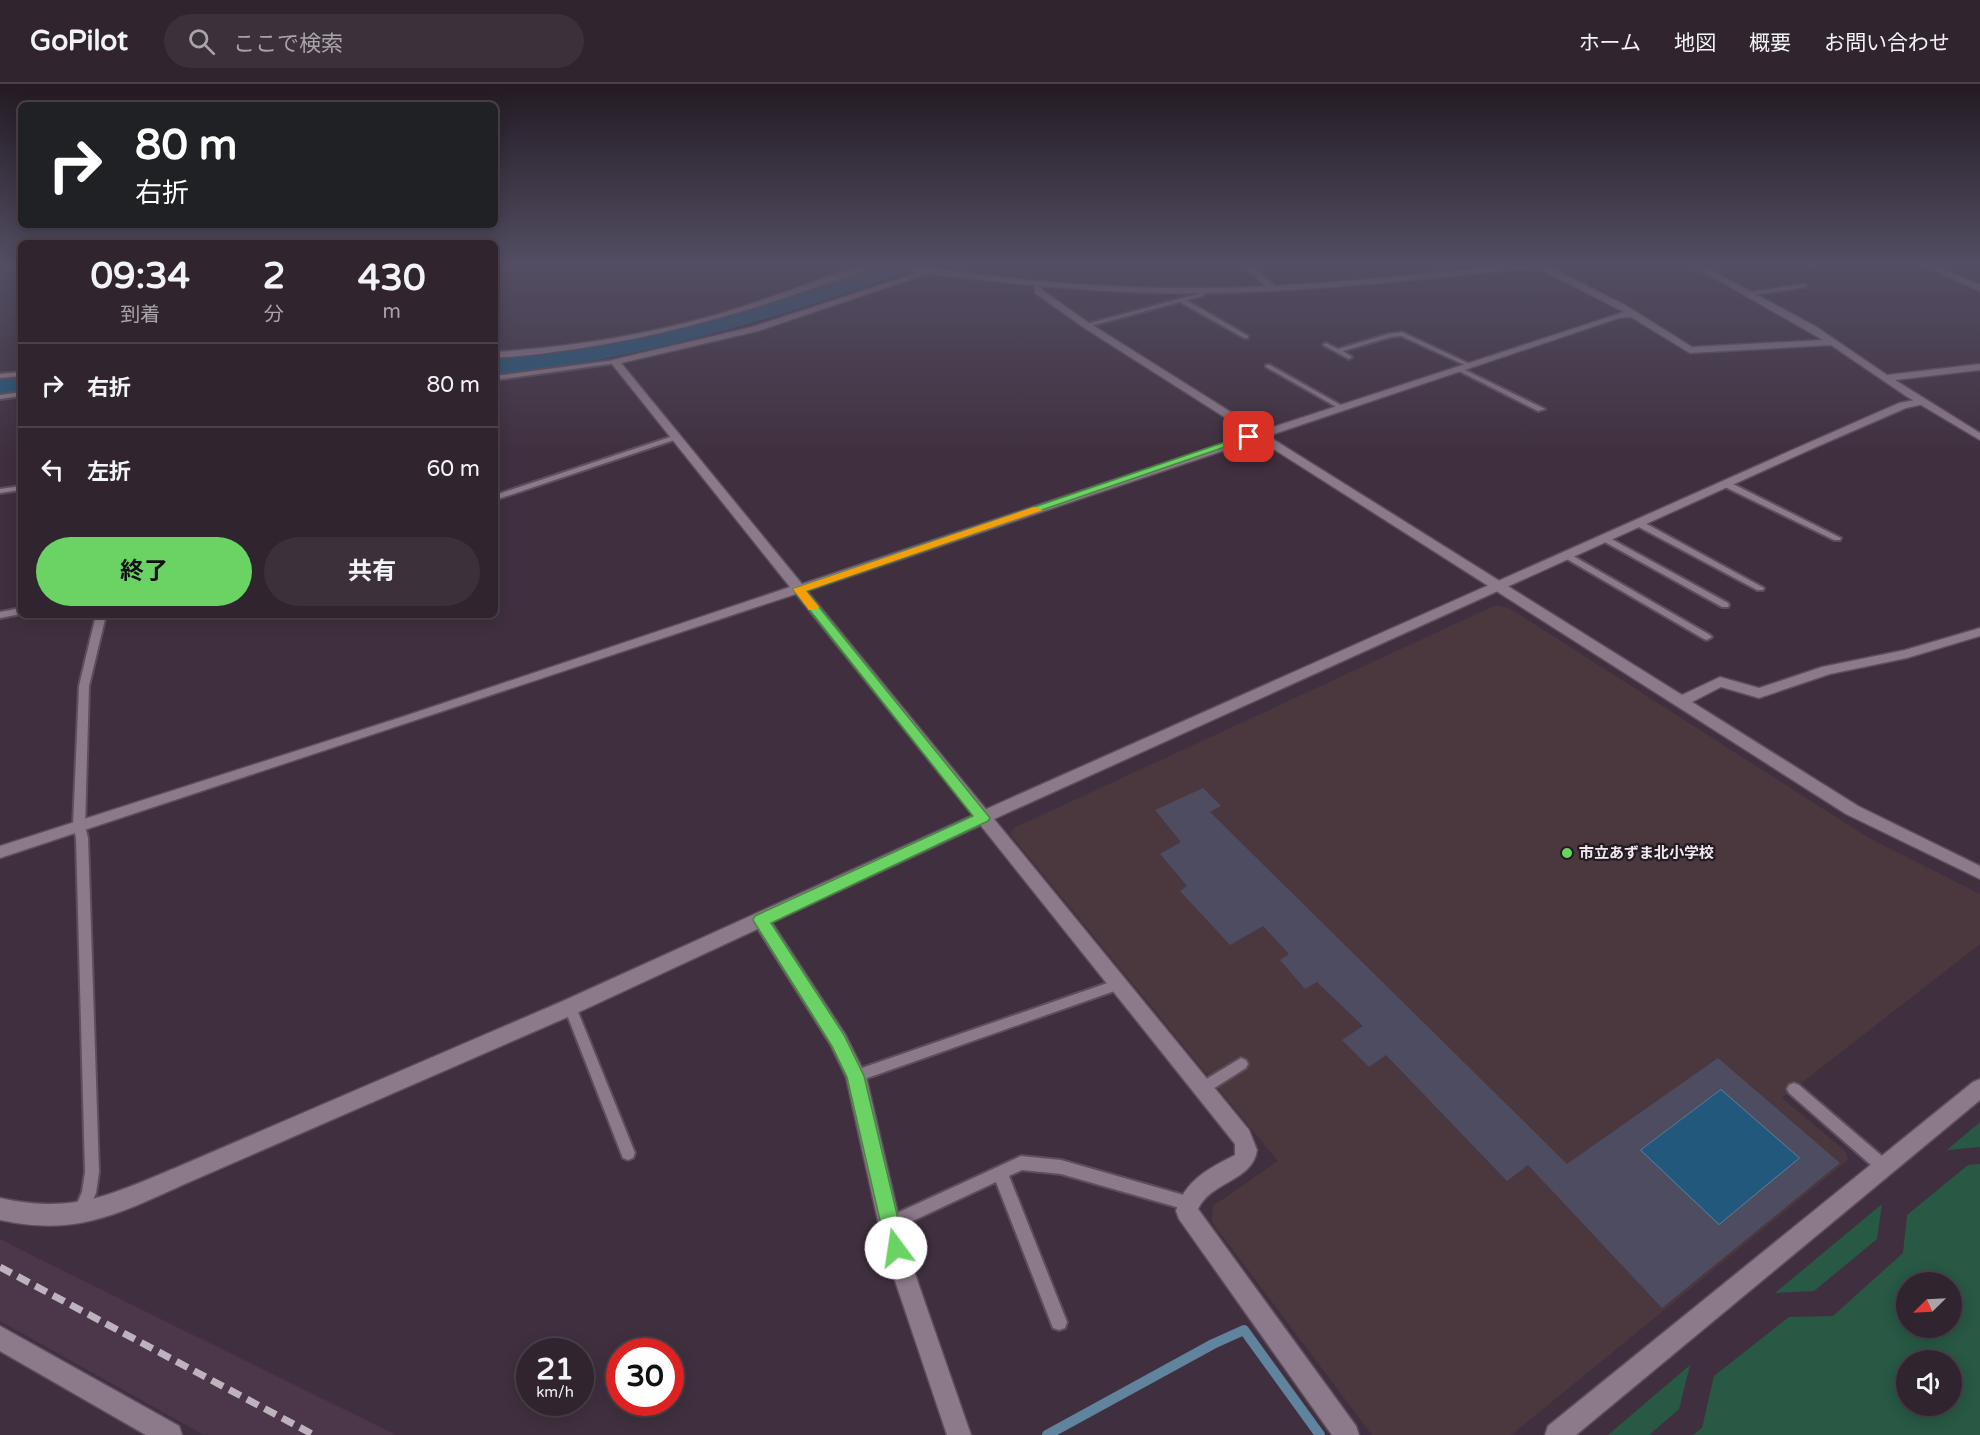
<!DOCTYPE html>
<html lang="ja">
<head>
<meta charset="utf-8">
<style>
	body { margin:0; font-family:"Varela Round","Noto Sans JP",sans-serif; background:#3c303b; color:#f1f3f6; height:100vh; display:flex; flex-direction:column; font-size:22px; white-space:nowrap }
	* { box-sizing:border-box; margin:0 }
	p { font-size:20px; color:#a8a4aa }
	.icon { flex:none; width:33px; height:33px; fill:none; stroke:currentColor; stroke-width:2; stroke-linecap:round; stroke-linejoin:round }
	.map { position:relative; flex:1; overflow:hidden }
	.side { position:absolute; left:18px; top:156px; width:480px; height:378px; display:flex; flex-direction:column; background:#30242f; border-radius:9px; box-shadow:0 3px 15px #0003,0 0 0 2px #4b414b }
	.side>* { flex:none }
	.guide { position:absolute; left:18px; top:18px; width:480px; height:126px; border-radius:9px; box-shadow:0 3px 15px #0003,0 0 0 2px #4b414b; background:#202124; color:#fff; overflow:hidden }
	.needle { width:39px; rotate:246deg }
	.controls { position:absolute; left:1896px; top:1188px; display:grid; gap:12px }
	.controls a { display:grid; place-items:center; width:66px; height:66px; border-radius:50%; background:#30242f; box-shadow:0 3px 15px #0003,0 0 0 2px #4b414b; font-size:30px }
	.speed { position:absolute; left:516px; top:1254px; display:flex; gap:12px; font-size:30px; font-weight:700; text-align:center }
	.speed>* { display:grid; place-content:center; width:78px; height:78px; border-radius:50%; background:#30242f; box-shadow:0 3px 15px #0003,0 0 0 2px #4b414b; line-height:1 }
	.speed small { font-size:15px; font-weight:400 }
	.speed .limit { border:9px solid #d22; background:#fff; color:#111 }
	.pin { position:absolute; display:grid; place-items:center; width:51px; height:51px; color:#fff; margin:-26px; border-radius:12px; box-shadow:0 3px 9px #0006 }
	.me { position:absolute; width:66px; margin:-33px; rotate:346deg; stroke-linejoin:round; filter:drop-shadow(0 0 4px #0008) }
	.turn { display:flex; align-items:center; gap:21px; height:126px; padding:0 18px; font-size:27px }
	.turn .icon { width:78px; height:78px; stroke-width:2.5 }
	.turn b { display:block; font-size:42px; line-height:51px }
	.eta { display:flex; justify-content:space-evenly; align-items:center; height:102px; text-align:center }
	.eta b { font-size:36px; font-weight:700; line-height:42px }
	.button { display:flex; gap:12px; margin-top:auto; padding:12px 18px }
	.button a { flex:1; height:69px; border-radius:36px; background:#6bd363; color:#111; font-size:24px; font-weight:700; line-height:69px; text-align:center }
	.button a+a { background:#3c303b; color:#f1f3f6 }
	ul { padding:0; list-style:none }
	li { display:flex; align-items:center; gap:18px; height:84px; padding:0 18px; border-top:2px solid #4b414b }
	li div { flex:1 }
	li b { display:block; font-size:22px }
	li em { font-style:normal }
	header { display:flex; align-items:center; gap:36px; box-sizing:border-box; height:84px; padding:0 30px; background:#30242f; border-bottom:2px solid #4b414b }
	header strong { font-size:28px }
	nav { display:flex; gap:33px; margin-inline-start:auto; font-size:21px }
	.search { width:420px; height:54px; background:#3c303b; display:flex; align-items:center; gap:15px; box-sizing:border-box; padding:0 21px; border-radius:33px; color:#a8a4aa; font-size:22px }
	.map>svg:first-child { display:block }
	.built { fill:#4c364a }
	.education { fill:#4b383e }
	.green { fill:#275945; fill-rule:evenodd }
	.water { fill:#21587b; stroke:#60839e; stroke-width:1.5 }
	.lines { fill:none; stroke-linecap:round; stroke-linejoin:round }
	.stream { stroke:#60839e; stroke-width:10 }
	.river { fill:#21587b; fill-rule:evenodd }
	.building { fill:#4e4c61; fill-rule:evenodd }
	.service-casing { stroke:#5c4e5b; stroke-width:4 }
	.minor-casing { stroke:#5c4e5b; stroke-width:3 }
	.tertiary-casing { stroke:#5c4e5b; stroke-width:3 }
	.secondary-casing { stroke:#5c4e5b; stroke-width:3 }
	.service { fill:#8c798a; fill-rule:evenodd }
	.minor { fill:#8c798a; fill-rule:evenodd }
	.tertiary { fill:#8c798a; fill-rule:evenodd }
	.secondary { fill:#8c798a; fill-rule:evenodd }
	.rail { stroke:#beb2bd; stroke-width:7; stroke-dasharray:13 7; stroke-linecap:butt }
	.route { fill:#6bd363; stroke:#468940; stroke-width:1.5 }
	.slow { fill:#f59e0b }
	.poi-dot { fill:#6bd363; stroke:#221b22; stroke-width:2 }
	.labels { text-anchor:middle; stroke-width:4.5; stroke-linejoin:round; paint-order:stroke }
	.poi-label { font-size:15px; font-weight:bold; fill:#f2e8f1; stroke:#221b22; text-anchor:start }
</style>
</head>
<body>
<header>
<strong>GoPilot</strong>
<div class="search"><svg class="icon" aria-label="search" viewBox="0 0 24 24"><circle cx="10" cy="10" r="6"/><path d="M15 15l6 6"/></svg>ここで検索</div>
<nav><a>ホーム</a><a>地図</a><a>概要</a><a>お問い合わせ</a></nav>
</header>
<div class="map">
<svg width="1980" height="1351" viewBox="0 0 1980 1351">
	<rect width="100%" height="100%" fill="#40303f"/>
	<path class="built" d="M0,1155l35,18 361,178h-192l-204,-114z"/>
	<path class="education" d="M1496,521l13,3 358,229 113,57v50l-198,154 63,53 3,9 -337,275h-139l-160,-213 1,-16 65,-45 -268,-327 4,-6z"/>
	<path class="green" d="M1980,1038v25l-33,3z
		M1980,1080v271h-287l9,-7 12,-52 75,-59 44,-1 70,-63 4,-38 61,-50zM1906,1198h46v46h-46zM1906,1276h46v46h-46z
		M1882,1120l-5,35 -63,52 -39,2z
		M1690,1281l-11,44 -30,26h-41z"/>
	<path class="water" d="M1721,1005l79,69 -81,67 -79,-75z"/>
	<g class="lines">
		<path class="stream" d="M1047,1351l166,-91 31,-14 76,105"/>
		<path class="river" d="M883,180h36l-4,5c-138,50 -274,91 -420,106v-18c134,-13 261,-49 388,-93z
			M21,291v18l-21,3v-18z"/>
	</g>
	<path class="building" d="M1203,704l18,18 -11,6 357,352 151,-106 122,105 -178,145 -134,-143 -21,16 -121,-126 -17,12 -27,-27 21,-14 -46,-44 -12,7 -25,-29 9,-6 -26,-28 -33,19 -50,-54 7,-5 -27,-32 21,-12 -26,-32zM1721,1005l79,69 -81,67 -79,-75z"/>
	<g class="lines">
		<g class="service-casing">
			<path id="service" d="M1471,180h6l9,6 -5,1z
				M1805,180h9l1,1 -3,2z
				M1804,200l2,1v2l-56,8 -3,-2z
				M1205,205l3,2 -6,5 -16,4 62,36v2h-4l-64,-36 -94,25 -3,-2 115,-31z
				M1402,248l70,33 -5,1 -66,-30 -10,1 -48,14 9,6 -3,2 -26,-14 3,-2 12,6 50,-15z
				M615,276l2,1v2l-122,17v-4z
				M1266,281h4l76,43 -6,1 -74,-42z
				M1457,284h4l84,41 -7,2 -81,-41z
				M21,288v4l-21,2v-4z
				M21,308v4l-21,3v-4z
				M673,352l7,2 -185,62v-5z
				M1723,398h6l112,56 -1,2h-6l-111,-54z
				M21,402v4l-21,3v-4z
				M1637,438h6l121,66 -1,2h-6l-120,-64z
				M1606,452l122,67 1,2 -1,2h-6l-119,-66v-4z
				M1568,469l142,82 2,2 -5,3 -3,-1 -139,-81v-4z
				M21,524v6l-21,4v-6z
				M96,531h10l-17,71 -4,140 3,12 11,334 -3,21 -11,25 -5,2 -5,-2 -2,-5 9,-21 3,-20 -9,-334 -3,-12 6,-140z
				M1119,895l4,1 2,4 -2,4 -267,94 -5,-2 -2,-4 2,-4 5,-2z
				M570,917l5,2 1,4 59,146 -2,5 -5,2 -5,-2 -2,-5 -57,-146 1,-4z
				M1241,974l5,2 2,4 -2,4 -38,24 -5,2 -5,-2 -2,-4 2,-4z
				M1794,999l5,2 90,77 2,5 -2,5 -5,2 -5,-2 -90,-79 -2,-4 2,-4z
				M1021,1072l40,4 126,36 5,2 2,5 -2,5 -5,2 -126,-36 -39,-4 -13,6 58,146 -2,6 -6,2 -6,-2 -57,-146 -107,50 -5,-3 -3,-5 3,-5z"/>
		</g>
		<g class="minor-casing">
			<path id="minor" d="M866,180h11c-15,11 -46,17 -64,24 -104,37 -208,62 -318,70v-6c76,-5 151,-17 224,-38 50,-15 98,-34 147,-50z
				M1242,180h8l25,22v4h-6z
				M1536,180h7l82,41 67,42 131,-7 -133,-76h9l116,62 72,49 93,-11v6l-85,10 85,53v7l-74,-44 -75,-51 -141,8 -59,-36 -12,1 -351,118 414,259 38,-18 39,11 63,-21 83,-17 75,-22v8l-73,22 -77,16 -71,24 -38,-11 -29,15 166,104 122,60v13l-134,-65 -588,-375 -451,152 442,539 8,20c-4,31 -46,31 -59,59l158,217 3,9h-27l-153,-216 -3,-8c8,-30 33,-43 59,-56v-11l-439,-550 -796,264v-12l405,-130 385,-129 -178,-223v-4l140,-33 180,-59v4l-174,59 -137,32 181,221 449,-150 -168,-107 -48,-34 -1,-10h6l2,7 47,33 172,108 363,-119 -88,-45z
				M1921,180h10l49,21v6z
				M761,829l6,2 78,119 21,42 40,172 65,187h-24l-63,-187 -38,-171 -15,-31 -76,-121 -3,-5 3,-5z
				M1980,995v21l-404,335h-31l3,-9 425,-344z
				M173,1085l7,3 3,7 -3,7c-65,30 -107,50 -180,34v-22c73,16 107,-2 173,-29z
				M0,1242l179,100 3,9h-36l-146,-84z"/>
		</g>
		<g class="tertiary-casing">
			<path id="tertiary" d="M1920,315l5,3 -1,2 -18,4 -90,39 -811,367 -428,199 -397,173 -7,3 -7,-3 -3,-7 3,-7 397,-171 430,-195 815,-363 91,-40z"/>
		</g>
		<g class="secondary-casing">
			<path id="secondary" d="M888,180h17c98,16 198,25 298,24 109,-1 217,-14 325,-24h27l-4,2c-101,10 -202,22 -303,26 -91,4 -181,-2 -271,-13 -19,-2 -76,-6 -89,-15z"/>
		</g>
		<use href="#service" class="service"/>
		<use href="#minor" class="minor"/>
		<use href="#tertiary" class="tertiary"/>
		<use href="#secondary" class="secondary"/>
		<path class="rail" d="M0,1183l314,168"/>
	</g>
	<linearGradient id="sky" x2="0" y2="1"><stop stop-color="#231a23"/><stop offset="0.49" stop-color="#534e63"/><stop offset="1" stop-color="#534e63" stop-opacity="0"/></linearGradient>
	<rect width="1980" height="369" fill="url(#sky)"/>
	<path class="route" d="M1246,351l8,2 -448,154 184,227 -2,3 -217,102 73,112 20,41 41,172 -2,7 -7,3 -8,-3 -41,-178 -15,-31 -79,-126 2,-4 218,-100 -180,-227z"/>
	<path class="slow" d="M1034,423l9,3 -237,81 13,16 -2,3h-8l-16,-21z"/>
	<circle class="poi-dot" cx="1567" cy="769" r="6"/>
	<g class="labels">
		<g class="poi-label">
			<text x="1579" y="774">市立あずま北小学校</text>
		</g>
	</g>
</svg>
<div class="controls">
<a><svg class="needle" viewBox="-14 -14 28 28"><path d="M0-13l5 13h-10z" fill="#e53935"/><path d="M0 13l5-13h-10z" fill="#a8a4aa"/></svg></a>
<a><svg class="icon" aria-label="sound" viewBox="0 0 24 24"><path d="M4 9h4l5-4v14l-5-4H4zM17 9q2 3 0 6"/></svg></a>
</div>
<div class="speed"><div>21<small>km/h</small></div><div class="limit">30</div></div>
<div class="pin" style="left:1249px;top:353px;background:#d93025"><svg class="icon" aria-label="arrive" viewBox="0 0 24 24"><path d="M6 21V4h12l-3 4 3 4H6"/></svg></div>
<svg class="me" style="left:896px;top:1164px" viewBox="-20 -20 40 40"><circle r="19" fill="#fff"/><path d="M0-13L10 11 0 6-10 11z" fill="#6bd363"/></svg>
<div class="guide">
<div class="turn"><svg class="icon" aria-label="right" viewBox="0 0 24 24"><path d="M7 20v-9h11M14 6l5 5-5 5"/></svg><div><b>80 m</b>右折</div></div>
</div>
<section class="side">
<div class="eta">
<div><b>09:34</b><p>到着</p></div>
<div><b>2</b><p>分</p></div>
<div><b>430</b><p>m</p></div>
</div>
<ul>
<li><svg class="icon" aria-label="right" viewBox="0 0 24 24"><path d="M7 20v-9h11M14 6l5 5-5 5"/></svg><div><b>右折</b></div><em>80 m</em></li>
<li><svg class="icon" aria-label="left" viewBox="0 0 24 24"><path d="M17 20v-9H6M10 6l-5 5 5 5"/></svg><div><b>左折</b></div><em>60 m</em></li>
</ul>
<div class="button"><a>終了</a><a>共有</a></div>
</section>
</div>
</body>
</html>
